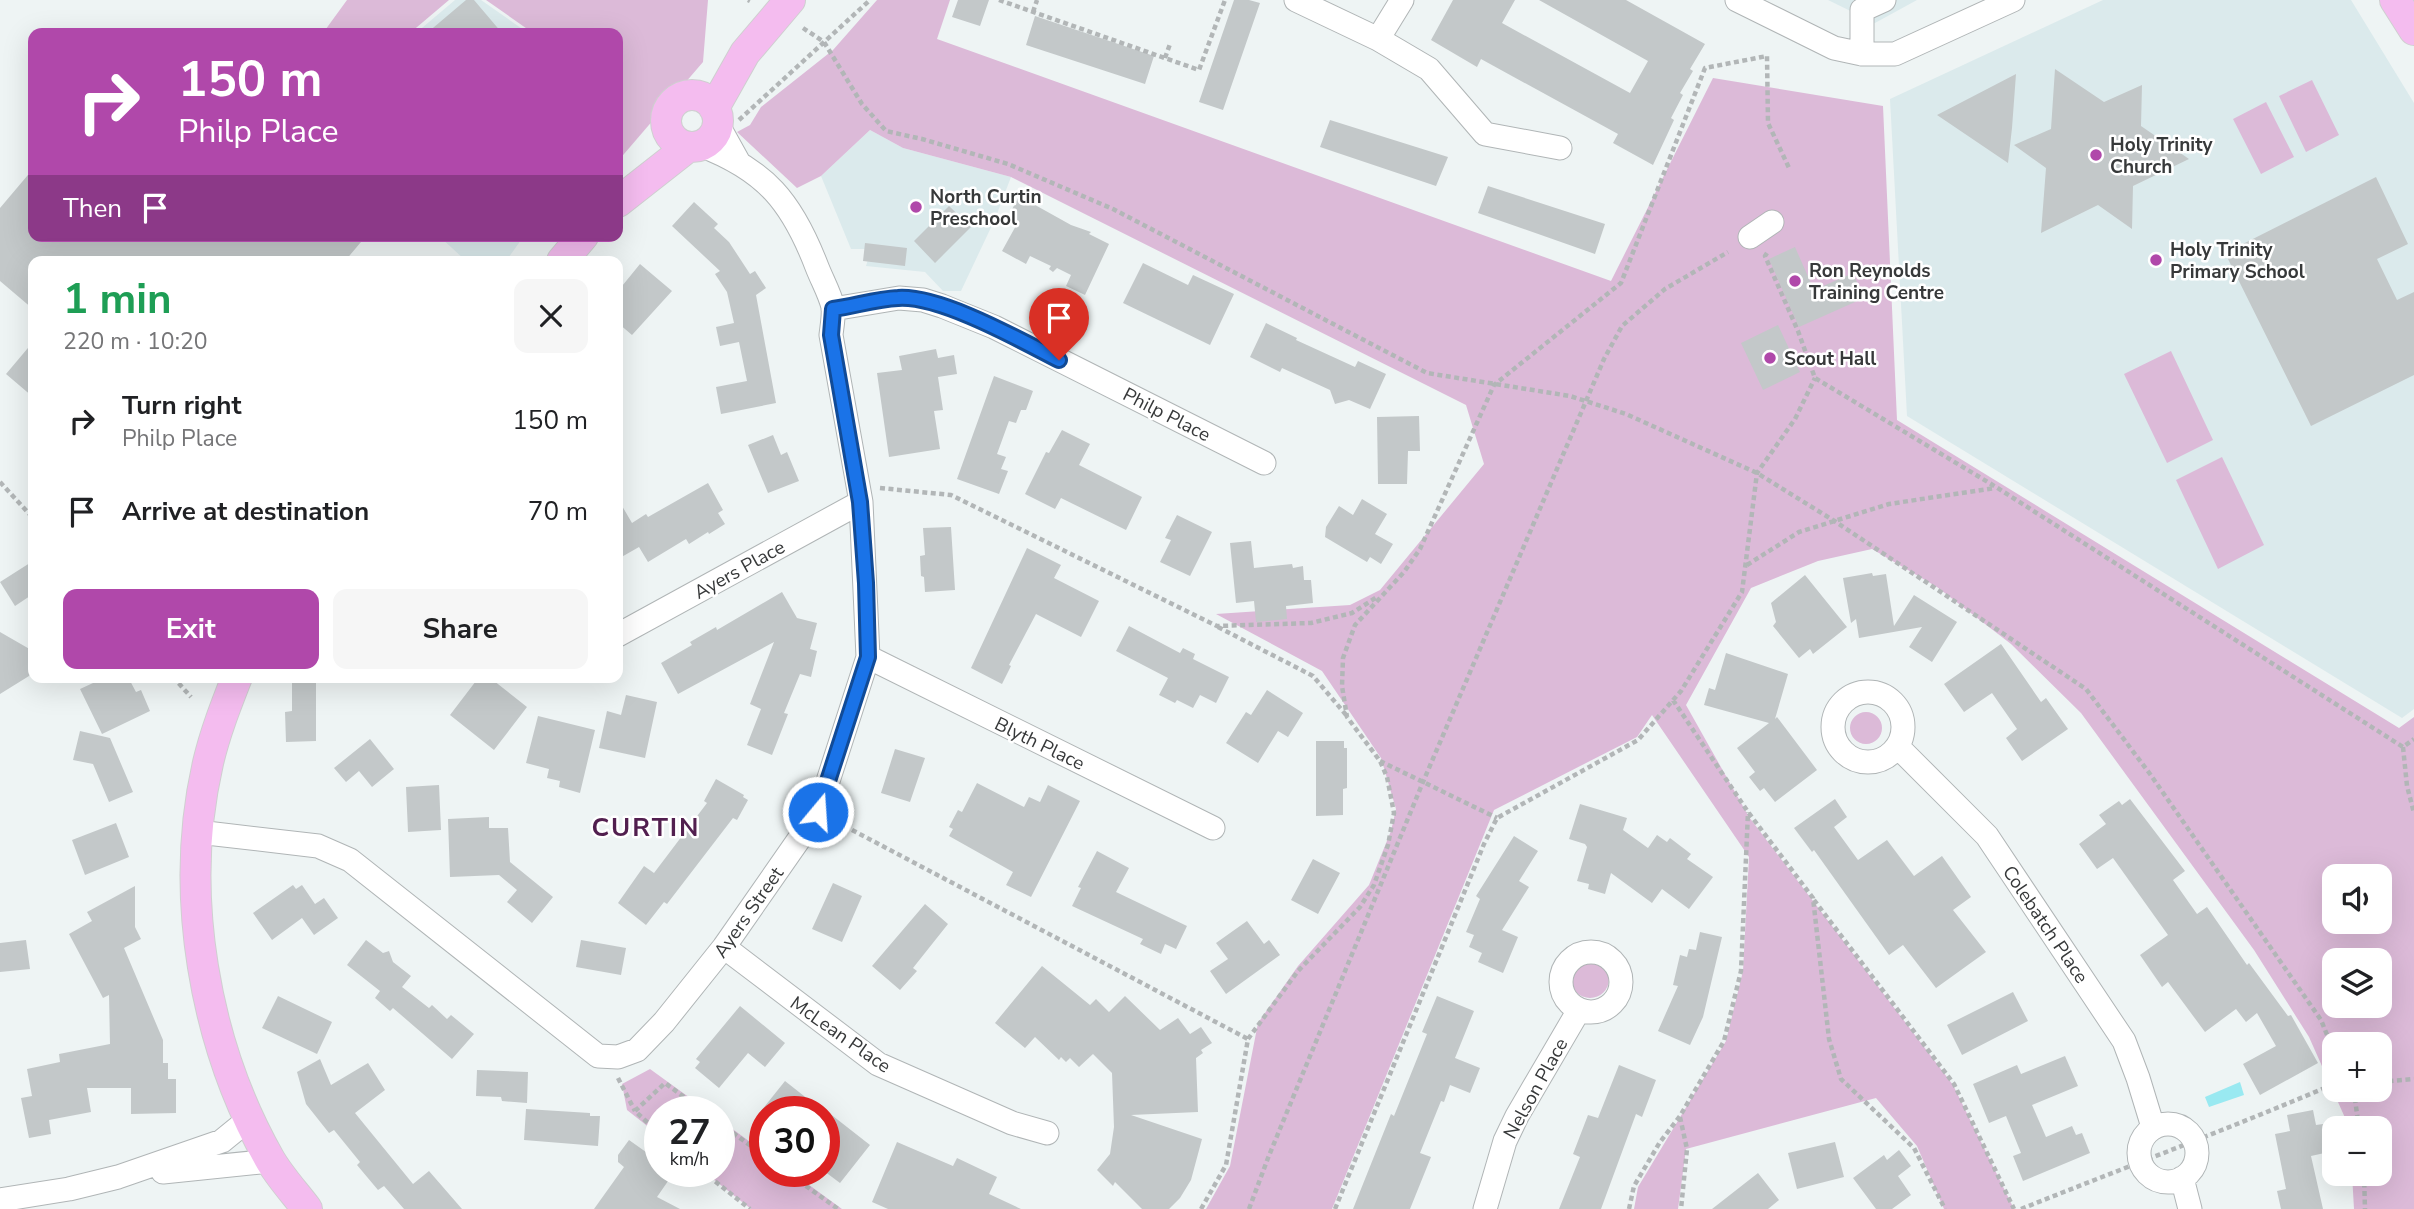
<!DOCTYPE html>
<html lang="en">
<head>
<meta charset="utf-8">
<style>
	body { margin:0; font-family:"Nunito Sans",sans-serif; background:#f6f6f6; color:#202124; height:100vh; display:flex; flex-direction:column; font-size:26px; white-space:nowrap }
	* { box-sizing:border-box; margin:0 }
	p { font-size:23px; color:#757577 }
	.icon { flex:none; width:38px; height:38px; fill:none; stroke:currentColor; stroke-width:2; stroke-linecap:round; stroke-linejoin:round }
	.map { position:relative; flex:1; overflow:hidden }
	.panel { position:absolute; left:28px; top:256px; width:595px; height:427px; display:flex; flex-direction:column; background:#fff; border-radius:14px; box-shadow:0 7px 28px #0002 }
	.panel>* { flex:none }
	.top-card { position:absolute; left:28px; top:28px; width:595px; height:214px; border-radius:14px; box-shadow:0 7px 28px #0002; background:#b048aa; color:#fff; overflow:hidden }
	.controls { position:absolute; left:2322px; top:864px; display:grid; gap:14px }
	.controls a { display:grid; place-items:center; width:70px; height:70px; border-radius:14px; background:#fff; box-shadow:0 7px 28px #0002; font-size:35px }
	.speed { position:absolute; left:644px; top:1096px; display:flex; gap:14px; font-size:35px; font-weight:700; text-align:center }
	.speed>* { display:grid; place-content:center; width:91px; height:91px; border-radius:50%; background:#fff; box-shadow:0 7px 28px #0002; line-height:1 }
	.speed small { font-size:18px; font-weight:400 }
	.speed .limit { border:10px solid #d22; background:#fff; color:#111 }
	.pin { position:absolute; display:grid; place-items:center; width:60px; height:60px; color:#fff; margin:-72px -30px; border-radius:50% 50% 50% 0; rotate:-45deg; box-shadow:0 0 7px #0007 }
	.pin .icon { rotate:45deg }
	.me { position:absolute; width:77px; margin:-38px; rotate:18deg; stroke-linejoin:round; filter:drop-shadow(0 0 5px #0008) }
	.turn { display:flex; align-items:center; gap:24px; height:147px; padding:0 35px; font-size:32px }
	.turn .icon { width:91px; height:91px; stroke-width:2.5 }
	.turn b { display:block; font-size:49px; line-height:60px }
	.then { display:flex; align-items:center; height:66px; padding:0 35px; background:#0003; gap:14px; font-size:26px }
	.round { display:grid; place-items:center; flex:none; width:74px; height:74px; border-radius:14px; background:#f6f6f6 }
	.head { display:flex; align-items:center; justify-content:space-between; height:119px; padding:0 35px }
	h1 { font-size:42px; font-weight:700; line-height:52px; color:#1e9e55 }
	.cta { display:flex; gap:14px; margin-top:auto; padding:14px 35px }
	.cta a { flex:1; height:80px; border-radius:14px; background:#b048aa; color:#fff; font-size:28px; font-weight:700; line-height:80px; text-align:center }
	.cta a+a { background:#f6f6f6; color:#202124 }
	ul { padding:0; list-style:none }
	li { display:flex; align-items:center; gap:21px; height:91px; padding:0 35px }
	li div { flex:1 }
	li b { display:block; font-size:26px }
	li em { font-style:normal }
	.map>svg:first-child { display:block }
	.built { fill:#dbeaec }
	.green { fill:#dcbad8; fill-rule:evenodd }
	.water { fill:#99e9f1 }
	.building { fill:#c3c8c9 }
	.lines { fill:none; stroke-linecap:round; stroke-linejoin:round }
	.minor-casing { stroke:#b0b5b6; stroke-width:25 }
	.major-casing { stroke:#cfcfd0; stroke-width:32 }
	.path { stroke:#b2b6b7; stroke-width:4.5; stroke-dasharray:5 3.5; stroke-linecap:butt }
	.minor { stroke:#fff; stroke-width:23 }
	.major { stroke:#f4bcef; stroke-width:30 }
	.route-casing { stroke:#114b97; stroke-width:18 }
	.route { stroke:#1a73e8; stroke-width:12 }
	.poi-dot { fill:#b048aa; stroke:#fff; stroke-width:2.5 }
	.labels { text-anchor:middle; stroke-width:5; stroke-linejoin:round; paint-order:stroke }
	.poi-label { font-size:19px; font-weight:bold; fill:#37393a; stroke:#fff; text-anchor:start }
	.street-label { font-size:19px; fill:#37393a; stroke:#fff }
	.district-label { font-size:26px; font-weight:bold; letter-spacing:2px; fill:#521f4f; stroke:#fff }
</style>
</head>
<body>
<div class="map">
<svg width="2414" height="1209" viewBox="0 0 2414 1209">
	<rect width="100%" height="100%" fill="#eef4f4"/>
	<path class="built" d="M455,0h26l47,33h-112z
		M1828,0h89l-42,23z
		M2103,0h248l63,103v606l-12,9 -495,-302 -17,-317z
		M870,130l33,18 108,29 -16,42 -34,72h-18l-18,-19 -59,-6 5,-17h-20l-30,-73z
		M439,236h85l-18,25h-40z"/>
	<path class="green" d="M347,0h102l-39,33h-87z
		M486,0h222l-5,62 -85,99v-128h-85z
		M877,0h73l-13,39 674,242 102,-203 170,28 14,314 502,308 15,-11v492h-60l-2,-35h28v-45h-30l-41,-92 -55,-87 -173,-237 -70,-69 -74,-57 -65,-38 -54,12 -67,27 -65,117 63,112 204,268 61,124h-70l-27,-63 -41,-48 -190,51 -8,60h-44l4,-22 88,-146 17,-70 6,-114 -97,-142 -15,22 -143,73 -162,399h-126l24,-43 28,-143 40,-57 71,-81 22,-54 5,-22 -15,-51 -59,-87 -106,-57 134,-9 30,-15 104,-126 -18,-59 -455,-228 -108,-29 -33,-18 -49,46 -24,12 -60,-56 13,-7 11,-18 72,-57zM2334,877h46v45h-46zM2334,961h46v45h-46zM2334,1045h46v45h-46z
		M2312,80l27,55 -33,17 -27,-56z
		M2266,102l28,55 -33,17 -28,-55z
		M2171,351l42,89 -46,23 -43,-89z
		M2222,457l42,88 -46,24 -42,-89z
		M1850 728a16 16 0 1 1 32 0a16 16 0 1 1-32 0Z
		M1571 979a19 19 0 1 1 38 0a19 19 0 1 1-38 0Z
		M650,1069l58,42h-48v25l-33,-26 -5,-26z
		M719,1119l46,34v18h25l52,38h-91l-48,-38h16z"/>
	<path class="water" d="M2240,1082l4,13 -35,12 -4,-10z"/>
	<path class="building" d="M466,0h8l28,33h-75z
		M958,0h31l-9,26 -28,-9z
		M1234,0h15l11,3 -37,107 -24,-8z
		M1453,0h62l-13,23 128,70 18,-32 -109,-61h87l79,44 -15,25 3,2 -13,22 3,2 -12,23 3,2 -21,45 -40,-22 5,-9 -137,-75 -4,8 -46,-27z
		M1035,16l119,40 -9,28 -119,-39z
		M2055,69l49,33 38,-17 -1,41 48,33 -56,27 -1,43 -34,-24 -57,28 5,-65 -32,-23 37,-16z
		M2016,74l-4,54 -4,35 -71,-48z
		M1330,120l118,37 -12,29 -116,-39z
		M33,169v67h333l-21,25h-312v48l-33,-28v-73z
		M2376,177l32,67 -31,15 20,41 17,-8v83l-103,51 -86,-173z
		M1488,186l117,38 -10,30 -117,-41z
		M1019,196l52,29 20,7 -2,2 20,10 -24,51 -19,-9 5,-11 -14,-7 -4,4 -4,-3 2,-3 -21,-10 -4,8 -24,-13 16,-29 -10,-5z
		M694,202l24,22 -4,4 15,14 21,32 5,-3 11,17 -10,7 20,108 -55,11 -5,-27 31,-6 -8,-39 -19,4 -4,-19 18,-4 -7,-31 -12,-18 5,-3 -48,-45z
		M949,206l22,21 -36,36 -21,-22z
		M865,243l42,5 -2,18 -42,-5z
		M1795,247l19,43 39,-17 11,25 -65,29 -30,-68z
		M1143,263l45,22 5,-10 41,19 -24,51 -87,-42z
		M640,264l32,27 -40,44 -14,-12v-32z
		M1266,323l31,15 -1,2 59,27 3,-6 28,13 -16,35 -21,-9 -14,4 -5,-14 -48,-22 -2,4 -30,-15z
		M1778,325l22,47 -37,18 -22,-47z
		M33,342v55l-27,-23z
		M936,349l2,9 16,-3 3,19 -19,3 5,33 -9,1 6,38 -51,8 -12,-84 25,-3 -3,-14z
		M994,376l39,15 -7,19h-5l-5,13 -7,-2 -12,33 9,3 -5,12 7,2 -9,23 -42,-15z
		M1419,416l1,35h-12l-1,33h-29l-1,-67z
		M1062,430l28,14 -11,21 63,32 -16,33 -65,-32 -6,11 -30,-15 21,-42 3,1z
		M773,435l8,20 6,-3 12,29 -31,12 -20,-48z
		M708,483l15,27 -5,3 7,11 -16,10 -1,-2 -19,12 -3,-5 -38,23 -9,-15 -21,12v-60l14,24 14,-9 2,3z
		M1362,499l25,15 -12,20 18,10 -12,20 -11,-7 -3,5 -42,-25 1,-10 13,-21 14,9z
		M1177,515l35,17 -22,44 -30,-14 11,-22 -6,-2z
		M951,527l4,63 -30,2 -1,-15 -3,-1 -1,-20 5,-1 -2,-27z
		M1251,541l3,27 38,-4 1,4 10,-2 1,14h7l2,23 -27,3 1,13 -31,3 -2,-21 -18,2 -6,-60z
		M1027,548l34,17 -7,13 45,23 -18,36 -45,-23 -27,51 2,1 -9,18 -31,-16z
		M33,561v33l-18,12 -15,-24z
		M1872,573l1,3 13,-2 8,52 20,-31 43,27 -25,40 -23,-15 13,-20 -63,11 -3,-19 -5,4 -8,-45z
		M1805,575l42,52 -34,27 -3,-5 -11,9 -26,-32 3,-4 -5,-19z
		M782,592l15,26 20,5 -7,26 7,2 -6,26 -11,-3 -16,39 4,1 -16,41 -25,-10 14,-36 -11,-5 24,-62 -96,52 -17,-31 31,-18 -2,-3 26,-15 1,3z
		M1129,626l51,27 3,-5 12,6 -2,5 36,18 -13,26 -16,-8 -7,13 -16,-8 -2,3 -16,-8 9,-17 -52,-27z
		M0,632l33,19v17l-4,8 -29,18z
		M2001,644l40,58 5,-4 22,31 -46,32 -16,-23 11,-9 -25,-36 -28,19 -20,-28z
		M1726,653l62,21 -13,45 2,-2 40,53 -42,32 -11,-14 -4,3 -11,-14 6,-5 -18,-24 32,-25 -65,-18 5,-17 6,2z
		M106,677h22l8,15 5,-2 9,21 -48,23 -22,-45z
		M292,677h24v64l-30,1 -1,-30 7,-1z
		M479,677h10l38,30 -33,43 -44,-35z
		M1267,690l36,23 -15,24 -10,-6 -20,32 -32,-20 20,-31 5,3z
		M626,695l31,7 -12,56 -46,-10 8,-37 14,4z
		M538,716l57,14 -15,63 -21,-6 1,-6 -13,-3 2,-9 -23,-6z
		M80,731l30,7 23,54 -24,10 -16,-38 -20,-4z
		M370,739l24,30 -22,18 -13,-16 -13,11 -12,-14z
		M1316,741h28v7h3v40l-4,1v26l-27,1z
		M895,749l30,9 -15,44 -29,-9z
		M716,779l28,16 -1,2 5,3 -11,20 -4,-2 -66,86 -3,-2 -18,23 -28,-22 26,-37 10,7 53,-70 -3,-2z
		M977,783l47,24 5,-10 11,5 8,-17 32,16 -49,96 -25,-12 7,-13 -64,-36 4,-7 -4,-2 9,-17 4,2z
		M439,785l2,45 -33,2 -2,-45z
		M1835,799l12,18 -13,10 24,33 29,-20 27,36 28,-20 29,41 -18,13 33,42 -50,36 -33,-43 -14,10 -75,-105 -2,2 -18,-24z
		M2130,799l55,72 -12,9 24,34 10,-7 40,58 2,-2 39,53 3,-1 27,48 -58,32 -17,-31 33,-18 -19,-33 -11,9 -10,-13 -31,23 -37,-50 -6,5 -22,-32 28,-20 -55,-77 -16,11 -18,-25 27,-20 -7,-9 20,-14 3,4z
		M1580,804l47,14 -4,12 25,18 9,-13 10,7 3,-4 21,16 -4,5 26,18 -24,32 -27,-20 -10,14 -41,-30 -6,21 -17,-5 1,-5 -12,-3 10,-34 -2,-3 -16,-5z
		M489,817v11h19l2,34 43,35 -21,26 -25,-21 10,-12 -18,-15 -49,2 -2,-58z
		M116,823l13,34 -44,18 -13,-35z
		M1514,836l24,15 -19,30 10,6 -27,43 16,7 -15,36 -25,-11 4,-9 -13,-6 5,-12 -8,-3 14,-33 -4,-3z
		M1097,851l32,17 -13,24 71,34 -11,23 -11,-5 -4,10 -21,-10 3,-5 -71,-33 9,-18 -3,-1z
		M1313,859l27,14 -22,41 -27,-14z
		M833,883l29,13 -20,46 -30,-13z
		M293,885l3,4 6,-4 13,19 9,-6 14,20 -24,17 -12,-17 -30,22 -19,-27z
		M135,886v41l6,12 -17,9 39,92v23h5v16h8v34l-45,1v-26h-44l4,24 -42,8 2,14 -22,4 -8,-40 11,-2 -5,-27 33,-7 -1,-8 51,-10 -1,-49 -6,3 -34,-64 23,-13 -5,-9z
		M925,904l23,20 -35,44 4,3 -17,19 -28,-24z
		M1247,921l17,23 5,-4 11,15 -54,39 -16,-23 18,-12 -12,-16z
		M1700,932l22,5 -19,80 -13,28 -32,-14 20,-45 -5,-1 7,-30 7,2 2,-8 7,1z
		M26,940l4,29 -30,3v-29z
		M366,940l17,13 6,-2 4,11 18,14 -9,11 27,21 3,-3 15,14 4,-4 23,19 -22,25 -59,-51 -3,3 -15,-13 5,-7 -33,-26z
		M581,940l45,8 -5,27 -45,-8z
		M1042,966l48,39 6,-6 13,13 16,-16 35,34 18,-12 12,16 11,-7 11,16 -11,7 2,3 -7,5 2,54 -67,3 71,24 -11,41 -11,18 -11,11h-27l-27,-27 -2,4 -16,-16 13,-16 4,-27 -2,-54 -19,-19 -14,13 -9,-9 -4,4 -5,-5 -2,3 -24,-23 -10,11 -30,-25z
		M2013,992l15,29 -66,34 -15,-30z
		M278,996l54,26 -15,32 -55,-26z
		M1437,996l37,15 -19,47 25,10 -10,25 -20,-8 -6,17 -3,-1 -21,52 11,4 -21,52h-57l38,-95 3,2 33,-82 -5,-2z
		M740,1006l45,37 -20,24 -17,-14 -29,35 -24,-20 5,-6 -4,-3z
		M2065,1056l13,30 -46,19 14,32 26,-11 4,9 6,-2 8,20 -67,28 -10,-25 8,-3 -15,-37 -17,7 -16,-39 44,-19 4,9z
		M320,1059l11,26 37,-22 17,27 -30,23 58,71 16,-13 33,38h-58l-20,-23 -6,4 -21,-25 3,-3 -26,-32 -5,3 -23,-29 -9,-32z
		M1619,1065l37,15 -14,37 -6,-3 -35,95h-42l21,-52 -7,-3 15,-39 10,3z
		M477,1070l51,2 -1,31 -25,-2 -1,-4 -25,-1z
		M785,1081l38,30h-62z
		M526,1109l64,4v3h10l-2,30 -74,-6z
		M824,1109l46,36 -30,38 -16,-12z
		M2313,1110l3,15 7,-1 6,28 -18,4 12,53h-42l-4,-18 9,-2 -11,-55 15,-3 -3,-16z
		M629,1140l31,22v9h15l-18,26 23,12h-86l30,-42 -6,-5v-7z
		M897,1142l56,24 4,-8 40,19 -8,17 32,15h-133l-16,-7z
		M1835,1142l9,35 -47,12 -9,-36z
		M1899,1150l12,16 -13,10 13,19 -19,14h-16l-23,-31 31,-23 3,5z
		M1758,1173l21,27 -11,9h-56z"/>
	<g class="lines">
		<g class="minor-casing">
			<path id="minor" d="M1296,0l82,39 51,30 56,65 75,14
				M1737,0l97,48 28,6h33l118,-54
				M1378,39l24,-39
				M1862,54v-44l22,-10
				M718,125l20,36
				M1750,237l22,-15
				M833,309l66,-11 24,2 19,6 52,21 270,136
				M618,635l243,-133
				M868,657l345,171
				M1833 727a35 35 0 1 1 70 0a35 35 0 1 1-70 0Z
				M1898,747l89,89 137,205 14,37 15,49
				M198,832l120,14 32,14 248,196 20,1 19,-7 27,-28 60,-75 94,-135 50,-155 -7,-155 -30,-167c1,-9 3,-19 2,-28 -3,-13 -11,-27 -16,-40 -25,-65 -51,-97 -117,-122
				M724,947l154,117 134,59 35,10
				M1561 982a30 30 0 1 1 60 0a30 30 0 1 1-60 0Z
				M2139 1153a29 29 0 1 1 58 0a29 29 0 1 1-58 0Z
				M163,1172l107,-11
				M2182,1178l8,31
				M0,1200l69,-11 49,-12 104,-36 27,-22
				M1485,1209l20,-68 12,-25 62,-106"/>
		</g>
		<g class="major-casing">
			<path id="major" d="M2395,0l19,30
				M666 121a26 26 0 1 1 52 0a26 26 0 1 1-52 0Z
				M714,108l31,-55 45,-53
				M618,202l70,-55
				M562,261l21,-25
				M237,677c-11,28 -22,56 -29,86 -30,130 -4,280 61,395 10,18 26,35 38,51"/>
		</g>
		<path class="path" d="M748,0l2,1
			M999,0l200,70 26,-70
			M1033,12l4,-12
			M803,28l21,14 38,62 24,27 36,8 86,25 105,45 314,164 143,23 56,18 131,59 79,49 250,167 64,85 171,246 13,32
			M1165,58l5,-14
			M739,120l131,-120
			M1767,253l-2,3 33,75 17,47 181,109 407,260 11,-8
			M0,482l33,36
			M880,488l71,7 266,131 94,-3 41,-10 25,-16
			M1747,565l52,-33 90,-28 106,-16
			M1218,627l95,49 34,40
			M173,677l18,20
			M1673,700l75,112 65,86 16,141 12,40 73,69 31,61
			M2403,747l4,39 7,27
			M1380,761l117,57
			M837,822l411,217
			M1814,900l140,184 60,125
			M618,1078l17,33
			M2380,1082l34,-3
			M2352,1090l3,9 4,30
			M1680,1117l7,32 -6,60
			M719,1123l46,33
			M660,1134l-25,-23 30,-28 38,28
			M702,1171l48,38
			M785,1171l53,38
			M2364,1174l1,35
			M1201,1209l25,-44 22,-126 50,-68 62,-64 14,-22 14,-40 6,-32 -7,-36 -7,-16 -33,-44 -5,-31 1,-28 12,-33 49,-53 16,-23 74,-164 127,-102 84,-215 62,-12 1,67 22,47
			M1249,1209l19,-51 155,-376 181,-423 18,-33 43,-37 63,-37
			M1335,1209l149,-365 13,-26 141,-78 43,-49 61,-99 15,-119 38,-54 20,-41
			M1629,1209l5,-23 26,-44 20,-26 44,-75 17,-70 7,-159
			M2021,1209c105,-42 210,-81 313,-125"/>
		<use href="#minor" class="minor"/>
		<use href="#major" class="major"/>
	</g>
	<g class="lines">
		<g class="route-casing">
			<path id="route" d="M818,812l50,-155 -2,-74 -6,-81 -29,-167 2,-26c22,-3 43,-10 65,-11 42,-3 122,42 161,62"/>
		</g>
		<use href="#route" class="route"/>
	</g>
	<g class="poi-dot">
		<circle cx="2096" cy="155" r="7"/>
		<circle cx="916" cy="207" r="7"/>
		<circle cx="2156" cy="260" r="7"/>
		<circle cx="1795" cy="281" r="7"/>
		<circle cx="1770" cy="358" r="7"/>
	</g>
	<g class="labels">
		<g class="poi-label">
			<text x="2110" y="151">Holy Trinity<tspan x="2110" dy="22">Church</tspan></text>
			<text x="930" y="203">North Curtin<tspan x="930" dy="22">Preschool</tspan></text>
			<text x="2170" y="256">Holy Trinity<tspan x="2170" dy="22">Primary School</tspan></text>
			<text x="1809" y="277">Ron Reynolds<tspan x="1809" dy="22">Training Centre</tspan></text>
			<text x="1784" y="365">Scout Hall</text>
		</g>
		<g class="street-label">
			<text transform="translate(1167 414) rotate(27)" y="7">Philp Place</text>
			<text transform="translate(739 569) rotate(-29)" y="7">Ayers Place</text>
			<text transform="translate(1040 743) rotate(26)" y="7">Blyth Place</text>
			<text transform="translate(748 912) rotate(-55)" y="7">Ayers Street</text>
			<text transform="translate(2046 924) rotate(56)" y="7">Colebatch Place</text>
			<text transform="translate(841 1034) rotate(35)" y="7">McLean Place</text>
			<text transform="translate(1535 1088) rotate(-61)" y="7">Nelson Place</text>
		</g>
		<g class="district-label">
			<text x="646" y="836">CURTIN</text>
		</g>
	</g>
</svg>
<div class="controls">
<a><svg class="icon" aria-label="sound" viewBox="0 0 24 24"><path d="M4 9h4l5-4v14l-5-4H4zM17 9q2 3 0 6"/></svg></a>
<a><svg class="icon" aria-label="layers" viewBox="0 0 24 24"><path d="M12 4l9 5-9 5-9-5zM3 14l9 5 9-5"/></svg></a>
<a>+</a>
<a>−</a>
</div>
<div class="speed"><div>27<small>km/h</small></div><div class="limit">30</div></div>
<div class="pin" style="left:1059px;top:360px;background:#d93025"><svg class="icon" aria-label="arrive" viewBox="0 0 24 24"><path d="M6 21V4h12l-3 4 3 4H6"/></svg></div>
<svg class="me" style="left:818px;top:812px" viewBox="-20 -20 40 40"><circle r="17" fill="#1a73e8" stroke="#fff" stroke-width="3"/><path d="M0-11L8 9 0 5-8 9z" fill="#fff"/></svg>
<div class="top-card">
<div class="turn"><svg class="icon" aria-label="right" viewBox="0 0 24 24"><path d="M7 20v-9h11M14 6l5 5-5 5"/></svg><div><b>150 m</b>Philp Place</div></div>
<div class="then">Then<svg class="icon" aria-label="arrive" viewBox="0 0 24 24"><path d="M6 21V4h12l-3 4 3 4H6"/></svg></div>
</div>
<section class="panel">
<div class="head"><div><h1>1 min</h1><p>220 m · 10:20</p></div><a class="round"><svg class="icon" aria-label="close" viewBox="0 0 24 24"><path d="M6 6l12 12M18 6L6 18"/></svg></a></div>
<ul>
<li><svg class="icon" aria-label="right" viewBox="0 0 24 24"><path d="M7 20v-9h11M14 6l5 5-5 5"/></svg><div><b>Turn right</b><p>Philp Place</p></div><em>150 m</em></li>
<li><svg class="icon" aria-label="arrive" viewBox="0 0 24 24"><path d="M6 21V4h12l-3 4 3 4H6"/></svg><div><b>Arrive at destination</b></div><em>70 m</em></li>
</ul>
<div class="cta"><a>Exit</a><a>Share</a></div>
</section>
</div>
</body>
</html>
